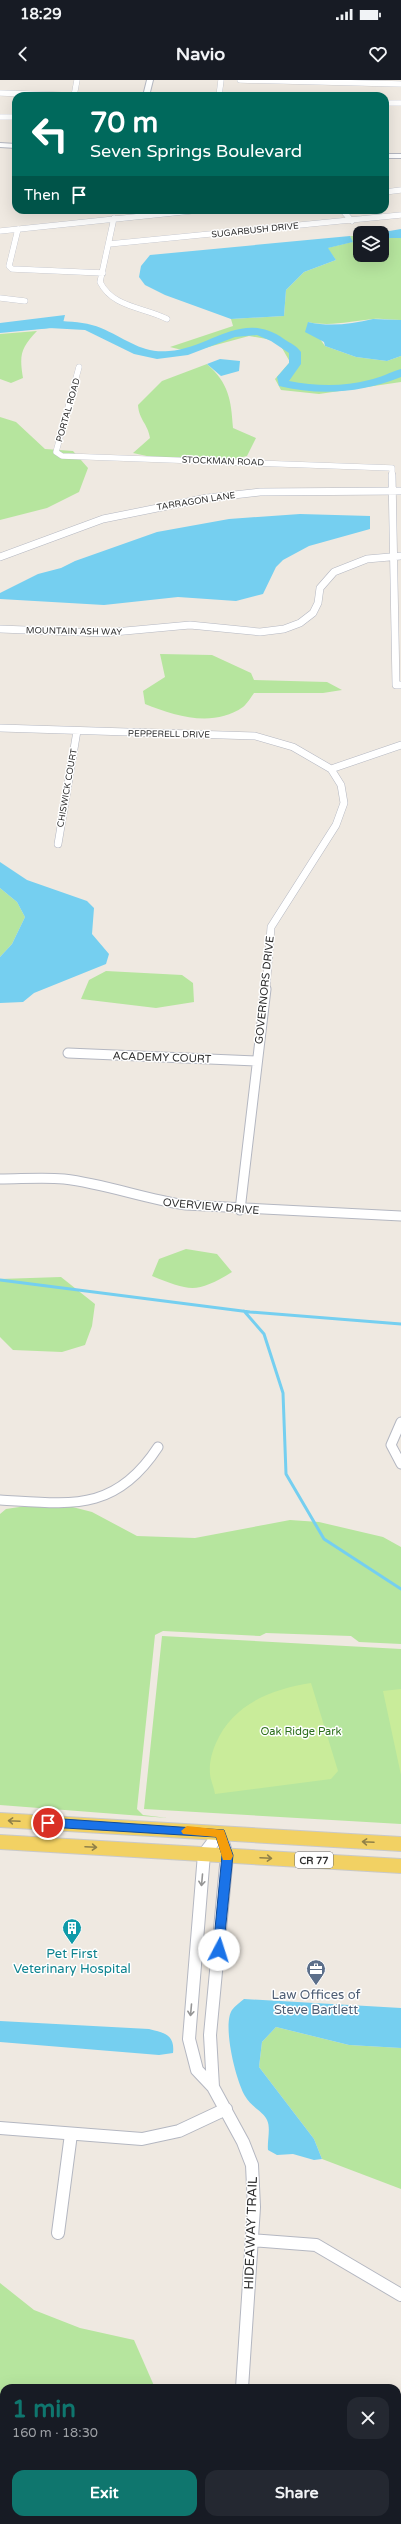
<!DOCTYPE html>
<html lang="en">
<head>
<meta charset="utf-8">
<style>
	body { margin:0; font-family:"Varela Round",sans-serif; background:#242831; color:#f1f3f6; height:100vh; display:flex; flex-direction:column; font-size:15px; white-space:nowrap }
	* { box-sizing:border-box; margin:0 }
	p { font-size:13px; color:#9ea1a6 }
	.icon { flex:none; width:22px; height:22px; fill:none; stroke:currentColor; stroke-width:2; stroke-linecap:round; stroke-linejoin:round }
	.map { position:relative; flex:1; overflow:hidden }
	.drawer { position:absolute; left:0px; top:2304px; width:401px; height:140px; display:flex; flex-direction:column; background:#171b24; border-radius:12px 12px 0 0; box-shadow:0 4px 16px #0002 }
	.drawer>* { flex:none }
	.banner { position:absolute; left:12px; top:12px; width:377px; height:122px; border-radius:12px; box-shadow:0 4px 16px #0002; background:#00695c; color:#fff; overflow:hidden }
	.controls { position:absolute; left:353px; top:146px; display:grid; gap:8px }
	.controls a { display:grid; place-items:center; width:36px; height:36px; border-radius:8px; background:#171b24; box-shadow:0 4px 16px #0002; font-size:20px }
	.pin { position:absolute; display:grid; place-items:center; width:34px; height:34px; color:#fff; margin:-17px; border:2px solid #fff; border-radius:50%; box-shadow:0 1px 4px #0007 }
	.me { position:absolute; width:44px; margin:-22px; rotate:5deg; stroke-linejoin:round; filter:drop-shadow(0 0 3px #0008) }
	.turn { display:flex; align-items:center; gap:14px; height:84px; padding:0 12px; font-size:18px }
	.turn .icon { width:52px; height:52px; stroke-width:2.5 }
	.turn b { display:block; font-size:28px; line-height:34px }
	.then { display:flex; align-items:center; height:38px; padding:0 12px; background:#0003; gap:8px; font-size:15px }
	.round { display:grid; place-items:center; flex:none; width:42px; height:42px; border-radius:12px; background:#242831 }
	.head { display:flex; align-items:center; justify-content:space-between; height:68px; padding:0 12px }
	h1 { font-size:24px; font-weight:800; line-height:30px; color:#0f766e }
	.cta { display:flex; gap:8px; margin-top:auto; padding:8px 12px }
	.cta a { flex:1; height:46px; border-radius:12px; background:#0f766e; color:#fff; font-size:16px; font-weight:800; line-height:46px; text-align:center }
	.cta a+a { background:#242831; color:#f1f3f6 }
	.status { display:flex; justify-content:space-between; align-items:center; height:28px; padding:0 20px; background:#171b24; direction:ltr }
	.status svg { height:11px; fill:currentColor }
	header { display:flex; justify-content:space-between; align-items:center; height:52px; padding:0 12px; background:#171b24; font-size:18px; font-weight:800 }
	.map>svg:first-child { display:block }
	.green { fill:#b6e59e }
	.pitch { fill:#c9ec9a }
	.water { fill:#75cff0 }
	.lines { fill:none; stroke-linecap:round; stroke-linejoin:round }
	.stream { stroke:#75cff0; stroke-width:3 }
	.river { fill:#75cff0; fill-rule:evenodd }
	.street-far3-casing { stroke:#b4b7c1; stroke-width:6 }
	.street-far2-casing { stroke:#b4b7c1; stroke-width:8 }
	.street-far1-casing { stroke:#b4b7c1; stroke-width:11 }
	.street-casing { stroke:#b4b7c1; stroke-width:14 }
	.secondary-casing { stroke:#b4b7c1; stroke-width:2 }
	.primary-casing { stroke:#c9c9c9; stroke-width:2 }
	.street-far3 { stroke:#fff; stroke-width:5.5 }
	.street-far2 { stroke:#fff; stroke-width:7 }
	.street-far1 { stroke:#fff; stroke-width:9 }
	.street { stroke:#fff; stroke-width:12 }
	.secondary { fill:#fff; fill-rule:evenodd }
	.primary { fill:#f2d163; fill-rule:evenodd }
	.oneway { stroke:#908048 }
	.oneway2 { stroke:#969696 }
	.route { fill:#1a73e8; stroke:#114b97 }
	.slow { fill:#f59e0b }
	.labels { text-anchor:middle; stroke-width:3; stroke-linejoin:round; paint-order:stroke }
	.far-street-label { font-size:9px; fill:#2e2e2e; stroke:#fff }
	.shield { fill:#fff; stroke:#6d6d6d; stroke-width:1 }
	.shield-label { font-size:10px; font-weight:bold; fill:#2e2e2e }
	.street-label { font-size:11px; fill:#2e2e2e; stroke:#fff }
	.park-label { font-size:11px; fill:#2c6e1b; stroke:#fff }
	.near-culture-label { font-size:13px; fill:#0d838f; stroke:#fff }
	.near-service-label { font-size:13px; fill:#4e5e75; stroke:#fff }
	.near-street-label { font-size:13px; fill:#2e2e2e; stroke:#fff }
</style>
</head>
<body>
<div class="status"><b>18:29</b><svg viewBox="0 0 49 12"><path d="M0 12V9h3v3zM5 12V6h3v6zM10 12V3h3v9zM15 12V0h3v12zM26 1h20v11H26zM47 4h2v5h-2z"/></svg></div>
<header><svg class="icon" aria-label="back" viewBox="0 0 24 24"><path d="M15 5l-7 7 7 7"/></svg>Navio<svg class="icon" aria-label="heart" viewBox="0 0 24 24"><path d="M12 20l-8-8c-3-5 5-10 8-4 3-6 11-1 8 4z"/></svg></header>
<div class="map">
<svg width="401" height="2444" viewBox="0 0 401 2444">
	<rect width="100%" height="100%" fill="#efe9e1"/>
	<path class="green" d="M350,156h10v19h22v-17h19v82c-9,0 -19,-2 -28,-1 -23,2 -42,8 -65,3l17,24 31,11 31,4 14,-5v26l-82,12 -38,-4 -6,-11 15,-17 -12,-21 -29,-5 -59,16 -20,-5 63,-21 -2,-7 53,-3 2,-26 18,-18 32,-12 -9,-12 25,-6z
		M37,251c-16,17 -18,23 -14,47l-12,5 -11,-4v-45z
		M207,284c22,20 24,35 26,64l23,10 -9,18c-35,9 -78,6 -114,-3l17,-15c-2,-14 -11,-18 -12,-33l24,-24z
		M0,337l16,5 29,27 28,2 15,17 -9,24 -32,16 -47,12z
		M160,574l52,1 39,18 3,7 73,2 15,8 -19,3h-69c-3,4 -7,11 -11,14 -30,21 -68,9 -98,-3l-2,-13 22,-14z
		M0,808l17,14 8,15 -13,27 -12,13z
		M106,891l76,4 11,8 1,19 -38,6 -75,-9 8,-19z
		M186,1169l31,5 15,18c-36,22 -42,19 -80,4l7,-17z
		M61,1197l34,27 -3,22 -7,19 -23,7 -49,-2 -13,-13v-58z
		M53,1422l39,10 45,24 58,2 95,-18 29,2 64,15 18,10v97l-42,-2 -8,-6 -85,-3 -6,3 -97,-5 -8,4 -18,174 6,6 25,3 -168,-13v-291l6,-5z
		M162,1556l239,13v175l-257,-15z
		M276,1947l73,18 52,3v141l-79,-30 -8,-20 -55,-72 3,-25z
		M0,2203l34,27 46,18 54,12 21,48h-151v132h157l-2,4h-159z"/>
	<path class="pitch" d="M311,1603l27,88 -7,8 -116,15c-1,-7 -5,-15 -5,-21 -1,-10 2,-21 6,-30 17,-39 56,-54 95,-60z
		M401,1609v86l-18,-84z"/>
	<path class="water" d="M401,149v9h-19v-5h-4z
		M350,156l3,6 -25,6 8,12 -32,12 -18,18 -2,26 -53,3 -66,-24 -20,-10 -6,-8 2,-11 9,-11z
		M65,235l-3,12 -62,6v-10z
		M373,239l28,1v36l-14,5 -31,-4 -31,-11 -1,-4 -19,-10 3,-10c22,5 43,2 65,-3z
		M220,279l20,2 -1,10 -18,5 -14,-12z
		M300,434l70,2v13l-61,17 -26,14 -7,7 -13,27 -27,7 -58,-4 -74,8 -104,-6v-6l38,-19 23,-6 14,-7 82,-29 72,-13z
		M0,782l27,18 60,21 7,7 -2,26 17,20 -3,10 -72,29 -11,9 -23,1v-46l12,-13 13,-27 -8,-15 -17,-14z
		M244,1919l157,9v40l-52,-3 -73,-18 -14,15 -3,25 55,72 8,20 -8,1 -21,-6 -16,1 -9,-5c-1,-9 3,-22 -1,-30 -4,-9 -16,-13 -22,-24 -9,-15 -23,-71 -13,-86 3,-4 8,-8 12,-11z
		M0,1941l149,8c16,4 26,6 24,24l-14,2 -159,-13z"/>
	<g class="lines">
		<path class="stream" d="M0,1200l250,32 151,12
			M244,1231l20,23 19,59 3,81 38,65 77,50"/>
		<path class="river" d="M62,241c14,1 27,2 39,7 24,10 41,26 68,23 42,-3 73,-42 115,-12 6,4 13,7 17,13v12l-12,17c26,5 54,6 80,-1 11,-2 21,-8 32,-11v8c-40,16 -81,19 -122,9l-2,-9 12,-14v-10l-18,-12 -14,-6 -22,2 -47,18 -31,4 -23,-5 -49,-24 -36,-2 -49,4v-8z"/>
		<g class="street-far3-casing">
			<path id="street-far3" d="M240,0l161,4
				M0,13l92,3
				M74,16l3,-16
				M219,16l2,-16
				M385,23h16
				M0,37h16
				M385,112l16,-2
				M342,130l10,11
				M114,138l-14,64c13,26 44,25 67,37
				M18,149l-9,37 3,3 91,4
				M0,151l201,-21
				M109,164l292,-29
				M0,218l25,3
				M79,287l-23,85 6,4 330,12v8"/>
		</g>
		<g class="street-far2-casing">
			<path id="street-far2" d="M392,395l4,210h5
				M0,477l103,-38 104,-21 53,-6 141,-1
				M0,549l103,4 87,-8 70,7 24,-3 16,-6 13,-10 5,-10 2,-15 14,-16 33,-13 34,-3
				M0,648l255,8 38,11 38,22 10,16 3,18 -8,22 -65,102 -5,63
				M331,689l70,-24
				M58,764l19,-113"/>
		</g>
		<g class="street-far1-casing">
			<path id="street-far1" d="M68,973l188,8
				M0,1099c21,0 43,-2 64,0 42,5 81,20 122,26l215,11
				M240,1130l26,-221
				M401,1342l-10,23 10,19
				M0,1420c70,4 115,13 158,-53"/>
		</g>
		<g class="street-casing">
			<path id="street" d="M220,1753l-16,21 -15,185 8,31 16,17 30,55 9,23 2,42 -12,181
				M213,2007l-3,-52 17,-180 -7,-22
				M0,2048l142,11 37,-8 47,-22
				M58,2153l13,-99
				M252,2160l64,5 85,50
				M232,2444l1,-4"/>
		</g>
		<g class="secondary-casing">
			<path id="secondary" d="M147,0h6l-4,16h-6z
				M0,63l16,1v4l-16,-1z
				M385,74h16v4h-16z"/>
		</g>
		<g class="primary-casing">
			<path id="primary" d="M0,1733l401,24v14l-401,-24z
				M0,1755l401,24v14l-401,-24z"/>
		</g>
		<use href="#street-far3" class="street-far3"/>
		<use href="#street-far2" class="street-far2"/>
		<use href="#street-far1" class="street-far1"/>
		<use href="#street" class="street"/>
		<use href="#secondary" class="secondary"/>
		<use href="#primary" class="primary"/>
	</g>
	<defs><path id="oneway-shaft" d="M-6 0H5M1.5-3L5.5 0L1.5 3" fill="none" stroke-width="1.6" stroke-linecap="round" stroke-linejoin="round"/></defs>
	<g class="oneway">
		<use href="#oneway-shaft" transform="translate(14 1741) rotate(-177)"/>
		<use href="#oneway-shaft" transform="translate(368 1762) rotate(-177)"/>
		<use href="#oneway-shaft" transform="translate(91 1767) rotate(3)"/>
		<use href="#oneway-shaft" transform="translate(266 1778) rotate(3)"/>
	</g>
	<g class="oneway2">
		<use href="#oneway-shaft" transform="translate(202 1800) rotate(95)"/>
		<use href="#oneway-shaft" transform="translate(191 1930) rotate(95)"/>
	</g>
	<path class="route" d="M48,1738l176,12 9,25 -10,98 -4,2 -6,-5 9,-95 -6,-18 -168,-10 -6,-4z"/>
	<path class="slow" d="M187,1746l37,4 9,26 -2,4h-8l-7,-23 -33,-3 -2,-3z"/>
	<defs>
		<g id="building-pin" transform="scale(1)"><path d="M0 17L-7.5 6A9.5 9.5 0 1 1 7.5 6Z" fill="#0f9aa8" stroke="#fff"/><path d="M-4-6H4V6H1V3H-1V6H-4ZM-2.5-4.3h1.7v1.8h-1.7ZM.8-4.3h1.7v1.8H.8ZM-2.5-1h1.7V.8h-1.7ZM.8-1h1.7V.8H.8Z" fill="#fff"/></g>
		<g id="office-pin" transform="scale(1)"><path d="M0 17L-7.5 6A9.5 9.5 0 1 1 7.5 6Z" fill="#5c6f8a" stroke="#fff"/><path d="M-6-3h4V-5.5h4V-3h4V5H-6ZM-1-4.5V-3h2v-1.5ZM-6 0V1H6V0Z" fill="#fff"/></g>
	</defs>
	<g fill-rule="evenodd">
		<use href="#building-pin" x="72" y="1848"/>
		<use href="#office-pin" x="316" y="1889"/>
	</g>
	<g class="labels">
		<g class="far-street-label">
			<text transform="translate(255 150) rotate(-6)" y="3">SUGARBUSH DRIVE</text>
			<text transform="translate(68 330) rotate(-74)" y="3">PORTAL ROAD</text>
			<text transform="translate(223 381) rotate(2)" y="3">STOCKMAN ROAD</text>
			<text transform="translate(196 421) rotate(-9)" y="3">TARRAGON LANE</text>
			<text transform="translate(74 551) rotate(1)" y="3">MOUNTAIN ASH WAY</text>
			<text transform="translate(169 654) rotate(1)" y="3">PEPPERELL DRIVE</text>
			<text transform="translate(67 708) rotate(-80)" y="3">CHISWICK COURT</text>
		</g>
		<rect class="shield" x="295" y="1772" width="38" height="16" rx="3"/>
		<g class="shield-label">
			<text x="314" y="1784">CR 77</text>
		</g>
		<g class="street-label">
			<text transform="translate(264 910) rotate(-84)" y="4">GOVERNORS DRIVE</text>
			<text transform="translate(162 977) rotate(2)" y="4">ACADEMY COURT</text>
			<text transform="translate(211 1126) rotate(5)" y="4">OVERVIEW DRIVE</text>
		</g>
		<g class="park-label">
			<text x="301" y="1655">Oak Ridge Park</text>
		</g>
		<g class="near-culture-label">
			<text x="72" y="1878">Pet First<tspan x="72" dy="15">Veterinary Hospital</tspan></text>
		</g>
		<g class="near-service-label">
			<text x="316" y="1919">Law Offices of<tspan x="316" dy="15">Steve Bartlett</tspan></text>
		</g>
		<g class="near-street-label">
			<text transform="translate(250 2153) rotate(-88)" y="5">HIDEAWAY TRAIL</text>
		</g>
	</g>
</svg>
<div class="controls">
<a><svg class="icon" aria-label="layers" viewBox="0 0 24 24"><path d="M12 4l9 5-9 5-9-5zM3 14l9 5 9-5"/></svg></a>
</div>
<div class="pin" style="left:48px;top:1743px;background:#d93025"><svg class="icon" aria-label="arrive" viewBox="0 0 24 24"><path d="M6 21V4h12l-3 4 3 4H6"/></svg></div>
<svg class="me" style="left:219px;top:1870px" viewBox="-20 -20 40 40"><circle r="19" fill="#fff"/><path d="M0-13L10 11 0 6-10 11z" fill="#1a73e8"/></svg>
<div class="banner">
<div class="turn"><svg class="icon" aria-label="left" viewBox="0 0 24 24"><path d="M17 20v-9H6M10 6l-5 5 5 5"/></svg><div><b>70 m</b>Seven Springs Boulevard</div></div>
<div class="then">Then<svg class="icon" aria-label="arrive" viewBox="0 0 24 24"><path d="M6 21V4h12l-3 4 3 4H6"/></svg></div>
</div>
<section class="drawer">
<div class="head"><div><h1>1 min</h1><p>160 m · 18:30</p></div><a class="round"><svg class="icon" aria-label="close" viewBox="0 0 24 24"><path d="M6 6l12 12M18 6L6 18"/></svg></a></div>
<div class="cta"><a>Exit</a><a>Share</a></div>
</section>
</div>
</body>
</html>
